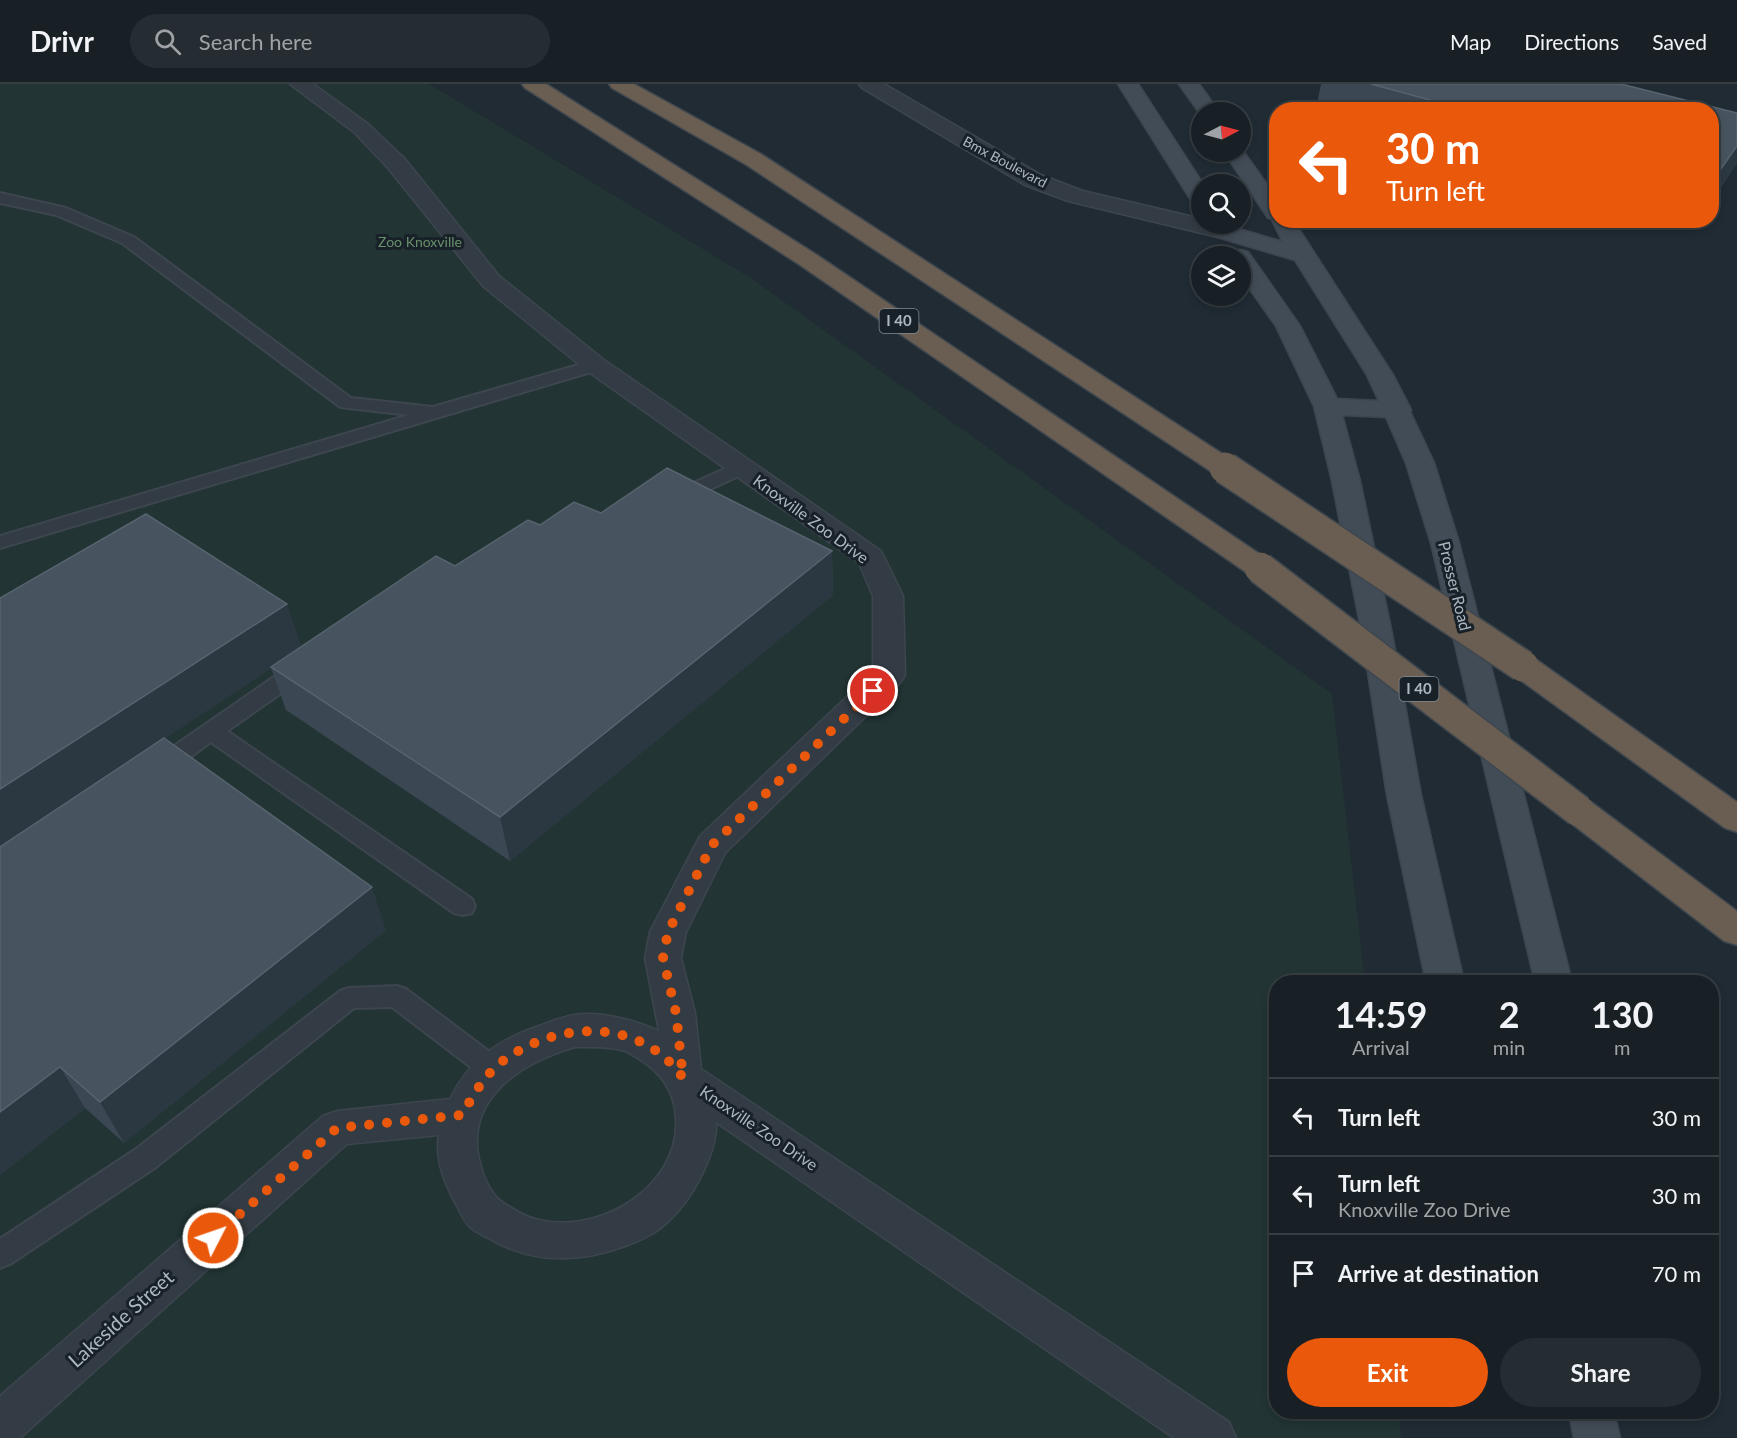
<!DOCTYPE html>
<html lang="en">
<head>
<meta charset="utf-8">
<style>
	body { margin:0; font-family:Lato,sans-serif; background:#252d32; color:#f1f3f6; height:100vh; display:flex; flex-direction:column; font-size:22px; white-space:nowrap }
	* { box-sizing:border-box; margin:0 }
	p { font-size:20px; color:#9fa3a7 }
	.icon { flex:none; width:33px; height:33px; fill:none; stroke:currentColor; stroke-width:2; stroke-linecap:round; stroke-linejoin:round }
	.map { position:relative; flex:1; overflow:hidden }
	.sheet { position:absolute; left:1269px; top:891px; width:450px; height:444px; display:flex; flex-direction:column; background:#182026; border-radius:24px; box-shadow:0 3px 9px #0003,0 0 0 2px #363e43 }
	.sheet>* { flex:none }
	.hud { position:absolute; left:1269px; top:18px; width:450px; height:126px; border-radius:24px; box-shadow:0 3px 9px #0003,0 0 0 2px #363e43; background:#ea580c; color:#fff; overflow:hidden }
	.needle { width:39px; rotate:84deg }
	.tools { position:absolute; left:1191px; top:18px; display:grid; gap:12px }
	.tools a { display:grid; place-items:center; width:60px; height:60px; border-radius:50%; background:#182026; box-shadow:0 3px 9px #0003,0 0 0 2px #363e43; font-size:30px }
	.pin { position:absolute; display:grid; place-items:center; width:51px; height:51px; color:#fff; margin:-26px; border:3px solid #fff; border-radius:50%; box-shadow:0 2px 6px #0007 }
	.me { position:absolute; width:66px; margin:-33px; rotate:49deg; stroke-linejoin:round; filter:drop-shadow(0 0 4px #0008) }
	.turn { display:flex; align-items:center; gap:21px; height:126px; padding:0 18px; font-size:27px }
	.turn .icon { width:78px; height:78px; stroke-width:2.5 }
	.turn b { display:block; font-size:42px; line-height:51px }
	.eta { display:flex; justify-content:space-evenly; align-items:center; height:102px; text-align:center }
	.eta b { font-size:36px; font-weight:700; line-height:42px }
	.primary-button { display:flex; gap:12px; margin-top:auto; padding:12px 18px }
	.primary-button a { flex:1; height:69px; border-radius:36px; background:#ea580c; color:#fff; font-size:24px; font-weight:700; line-height:69px; text-align:center }
	.primary-button a+a { background:#252d32; color:#f1f3f6 }
	ul { padding:0; list-style:none }
	li { display:flex; align-items:center; gap:18px; height:78px; padding:0 18px; border-top:2px solid #363e43 }
	li div { flex:1 }
	li b { display:block; font-size:22px }
	li em { font-style:normal }
	header { display:flex; align-items:center; gap:36px; box-sizing:border-box; height:84px; padding:0 30px; background:#182026; border-bottom:2px solid #363e43 }
	header strong { font-size:28px }
	nav { display:flex; gap:33px; margin-inline-start:auto; font-size:21px }
	.search { width:420px; height:54px; background:#252d32; display:flex; align-items:center; gap:15px; box-sizing:border-box; padding:0 21px; border-radius:33px; color:#9fa3a7; font-size:22px }
	.map>svg:first-child { display:block }
	.green { fill:#223434 }
	.lines { fill:none; stroke-linecap:round; stroke-linejoin:round }
	.lane-casing { stroke:#3d454e; stroke-width:4 }
	.street-casing { stroke:#3d454e; stroke-width:3 }
	.secondary-casing { stroke:#3d454e; stroke-width:3 }
	.highway-casing { stroke:#3e474f; stroke-width:3 }
	.lane { fill:#333c44; fill-rule:evenodd }
	.street { fill:#333c44; fill-rule:evenodd }
	.secondary { fill:#424c57; fill-rule:evenodd }
	.highway { fill:#6a5d51; fill-rule:evenodd }
	.highway-bridge-casing { stroke:#3e474f; stroke-width:34; stroke-linecap:butt }
	.highway-bridge { stroke:#6a5d51; stroke-width:31 }
	.wall { fill:#3b4752 }
	.shaded-wall { fill:#2b3741 }
	.building { fill:#47535e; stroke:#57636e; stroke-width:1.5 }
	.route { stroke:#ea580c; stroke-width:10; stroke-dasharray:0 18 }
	.labels { text-anchor:middle; stroke-width:6; stroke-linejoin:round; paint-order:stroke }
	.far-street-label { font-size:14px; fill:#adb7c1; stroke:#192128 }
	.far-park-label { font-size:14px; fill:#678f6b; stroke:#192128 }
	.shield { fill:#192128; stroke:#818a93; stroke-width:1.5 }
	.shield-label { font-size:15px; font-weight:bold; fill:#adb7c1 }
	.street-label { font-size:16px; fill:#adb7c1; stroke:#192128 }
	.near-street-label { font-size:20px; fill:#adb7c1; stroke:#192128 }
</style>
</head>
<body>
<header>
<strong>Drivr</strong>
<div class="search"><svg class="icon" aria-label="search" viewBox="0 0 24 24"><circle cx="10" cy="10" r="6"/><path d="M15 15l6 6"/></svg>Search here</div>
<nav><a>Map</a><a>Directions</a><a>Saved</a></nav>
</header>
<div class="map">
<svg width="1737" height="1354" viewBox="0 0 1737 1354">
	<rect width="100%" height="100%" fill="#202b33"/>
	<path class="green" d="M0,0h429l322,194 581,416 33,288h-89v430h122l3,26h-1401z"/>
	<g class="lines">
		<g class="lane-casing">
			<path id="lane" d="M0,109l66,15 68,29 217,161 82,9 162,-47 6,1 3,4 -3,4 -601,179v-12l409,-121 -69,-8 -218,-164 -66,-28 -56,-12z
				M740,378l7,2 2,4 -2,4 -64,30h-14l-3,-4 3,-4z
				M302,577l8,2 3,5 -3,5 -83,58 245,168 3,7 -3,7 -9,2 -9,-2 -243,-171 -44,32 -8,2 -8,-2 -3,-6 3,-6 143,-99z
				M397,902l9,3 97,73 4,8 -4,8 -9,3 -9,-3 -93,-71 -38,1 -198,159 -146,97 -10,4v-29l136,-90 204,-158 9,-3z"/>
		</g>
		<g class="street-casing">
			<path id="street" d="M290,0h23l55,40 36,34 95,118 105,84 277,191 22,45 2,79 -5,8 -175,170 -39,79 -5,26 14,55 6,56 528,353 7,16h-62l-458,-316c1,17 -5,33 -12,48 -11,24 -25,44 -46,60 -10,7 -22,12 -33,16 -46,17 -92,18 -135,-7 -7,-4 -15,-7 -20,-12 -7,-7 -12,-19 -16,-27 -11,-20 -19,-42 -15,-65l-92,9 -327,294h-20v-42l323,-280 14,-5 113,-12c19,-39 48,-59 89,-73 11,-4 23,-9 35,-11 27,-4 60,5 85,16l-14,-73 5,-26 50,-96 173,-164v-76l-14,-33 -273,-193 -103,-84 -95,-118 -34,-36zM575,963c16,0 34,-1 50,4 8,3 15,9 23,14 18,14 27,31 28,54 4,70 -83,121 -147,98 -8,-3 -16,-8 -24,-13 -12,-7 -20,-23 -24,-37 -20,-67 39,-104 94,-120z
				M859,0h25l157,91 42,16 119,28v5l28,2 4,5 -4,5 -8,2 -154,-37 -43,-16 -163,-97z"/>
		</g>
		<g class="secondary-casing">
			<path id="secondary" d="M1118,0h20l65,100 -1,23 -8,-2 -3,-5z
				M1179,0h20l20,28h-17v4z
				M1240,63l36,50v23h17l100,155 18,35 -1,2 24,51 25,80 113,439h-37l-104,-439 -25,-80 -20,-46 -44,-2 18,66 32,153 29,161 43,187h-38l-39,-187 -25,-161 -30,-153 -18,-75 -38,-80 -36,-51v-19h-11l3,-4 8,-2 8,2 52,74 37,73 42,2 -12,-26 -72,-115 -81,-24 -4,-5 4,-5 8,-2 61,18 -12,-24h-3l-44,-66h16z
				M1569,1328h45l6,26h-46z"/>
		</g>
		<g class="highway-casing">
			<path id="highway" d="M522,0h24l271,171 453,306 5,7 -5,7 -10,2 -10,-2 -450,-310 -275,-177z
				M609,0h25l127,70 474,308 4,6 -4,6 -10,2 -10,-2 -470,-310 -133,-76z
				M1523,571l11,3 203,144v30l-12,-4 -213,-154 -5,-8 5,-8z
				M1579,714l12,4 146,109v34l-13,-4 -157,-121 -5,-9 5,-9z"/>
		</g>
		<use href="#lane" class="lane"/>
		<use href="#street" class="street"/>
		<use href="#secondary" class="secondary"/>
		<use href="#highway" class="highway"/>
		<g class="highway-bridge-casing">
			<path id="highway-bridge" d="M1225,384l298,198
				M1260,484l319,243"/>
		</g>
		<use href="#highway-bridge" class="highway-bridge"/>
	</g>
	<path class="wall" d="M1321,0h300l116,29v50l-25,38v-91l-396,-1z
		M601,429l231,38 1,44 -323,266 -224,-151 -15,-42 -106,70 221,192 -262,213 -39,-35 -85,67v-577l301,48 154,-80 85,-41z"/>
	<path class="shaded-wall" d="M1737,62v17l-25,38v-12l4,-13z
		M832,467l1,44 -323,266 -10,-44z
		M287,520l15,44 -302,200v-59z
		M372,803l14,43 -262,213 -24,-41z
		M60,983l25,41 -85,67v-63z"/>
	<path class="building" d="M1371,0h250l116,29v33l-21,30 -4,-1v-65h-245z
		M667,384l165,83 -332,266 -229,-150 165,-111 19,10 73,-46 12,5 34,-23 27,11z
		M146,430l141,90 -287,185v-191z
		M164,654l208,149 -272,215 -40,-35 -60,45v-265z"/>
	<g class="lines">
		<path class="route" d="M213,1154l124,-110 125,-13c12,-21 24,-43 45,-57 56,-38 135,-39 176,20l-7,-65 -13,-55 5,-26 44,-87 161,-154"/>
	</g>
	<g class="labels">
		<g class="far-street-label">
			<text transform="translate(1005 78) rotate(28)" y="5">Bmx Boulevard</text>
		</g>
		<g class="far-park-label">
			<text x="420" y="163">Zoo Knoxville</text>
		</g>
		<g class="shield">
			<rect x="879.5" y="225" width="39" height="24" rx="4.5"/>
			<rect x="1399.5" y="593" width="39" height="24" rx="4.5"/>
		</g>
		<g class="shield-label">
			<text x="899" y="242">I 40</text>
			<text x="1419" y="610">I 40</text>
		</g>
		<g class="street-label">
			<text transform="translate(811 435) rotate(36)" y="6">Knoxville Zoo Drive</text>
			<text transform="translate(1455 502) rotate(76)" y="6">Prosser Road</text>
			<text transform="translate(759 1044) rotate(34)" y="6">Knoxville Zoo Drive</text>
		</g>
		<g class="near-street-label">
			<text transform="translate(121 1235) rotate(-42)" y="7">Lakeside Street</text>
		</g>
	</g>
</svg>
<div class="tools">
<a><svg class="needle" viewBox="-14 -14 28 28"><path d="M0-13l5 13h-10z" fill="#e53935"/><path d="M0 13l5-13h-10z" fill="#9fa3a7"/></svg></a>
<a><svg class="icon" aria-label="search" viewBox="0 0 24 24"><circle cx="10" cy="10" r="6"/><path d="M15 15l6 6"/></svg></a>
<a><svg class="icon" aria-label="layers" viewBox="0 0 24 24"><path d="M12 4l9 5-9 5-9-5zM3 14l9 5 9-5"/></svg></a>
</div>
<div class="pin" style="left:873px;top:607px;background:#d93025"><svg class="icon" aria-label="arrive" viewBox="0 0 24 24"><path d="M6 21V4h12l-3 4 3 4H6"/></svg></div>
<svg class="me" style="left:213px;top:1154px" viewBox="-20 -20 40 40"><circle r="17" fill="#ea580c" stroke="#fff" stroke-width="3"/><path d="M0-11L8 9 0 5-8 9z" fill="#fff"/></svg>
<div class="hud">
<div class="turn"><svg class="icon" aria-label="left" viewBox="0 0 24 24"><path d="M17 20v-9H6M10 6l-5 5 5 5"/></svg><div><b>30 m</b>Turn left</div></div>
</div>
<section class="sheet">
<div class="eta">
<div><b>14:59</b><p>Arrival</p></div>
<div><b>2</b><p>min</p></div>
<div><b>130</b><p>m</p></div>
</div>
<ul>
<li><svg class="icon" aria-label="left" viewBox="0 0 24 24"><path d="M17 20v-9H6M10 6l-5 5 5 5"/></svg><div><b>Turn left</b></div><em>30 m</em></li>
<li><svg class="icon" aria-label="left" viewBox="0 0 24 24"><path d="M17 20v-9H6M10 6l-5 5 5 5"/></svg><div><b>Turn left</b><p>Knoxville Zoo Drive</p></div><em>30 m</em></li>
<li><svg class="icon" aria-label="arrive" viewBox="0 0 24 24"><path d="M6 21V4h12l-3 4 3 4H6"/></svg><div><b>Arrive at destination</b></div><em>70 m</em></li>
</ul>
<div class="primary-button"><a>Exit</a><a>Share</a></div>
</section>
</div>
</body>
</html>
